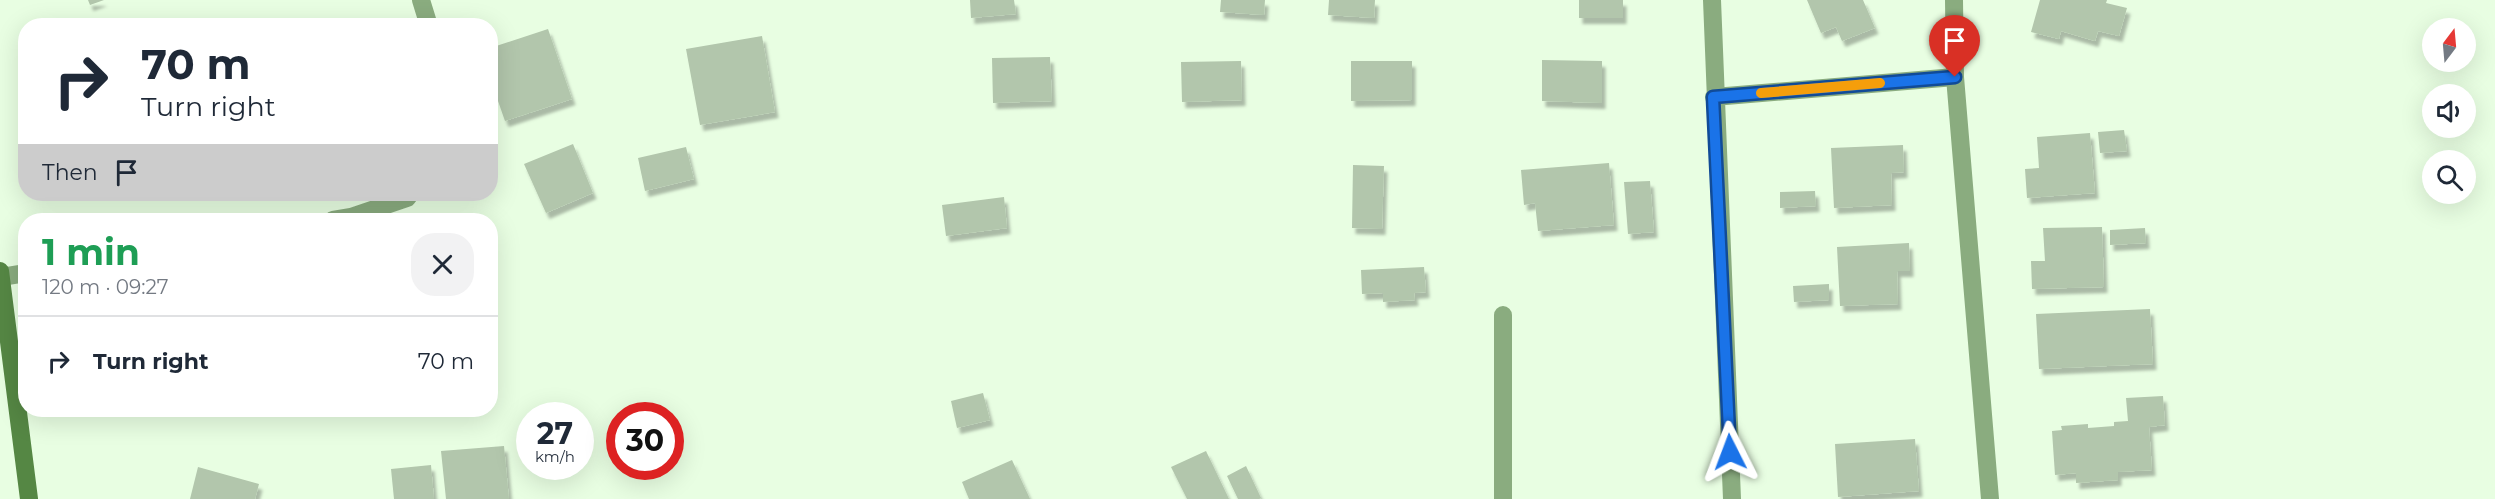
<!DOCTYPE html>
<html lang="en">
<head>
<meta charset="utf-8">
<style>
	body { margin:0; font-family:Montserrat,sans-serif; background:#f2f2f3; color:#1f2937; height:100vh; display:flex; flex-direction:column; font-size:22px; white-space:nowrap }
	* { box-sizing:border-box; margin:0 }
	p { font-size:20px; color:#747a83 }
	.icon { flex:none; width:33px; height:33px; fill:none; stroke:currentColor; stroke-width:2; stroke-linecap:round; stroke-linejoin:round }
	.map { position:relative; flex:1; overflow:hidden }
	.sheet { position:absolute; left:18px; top:213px; width:480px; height:204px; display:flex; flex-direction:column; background:#fff; border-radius:24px; box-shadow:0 6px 24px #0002 }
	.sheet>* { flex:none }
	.guide { position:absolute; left:18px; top:18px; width:480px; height:183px; border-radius:24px; box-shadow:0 6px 24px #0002; background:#fff; color:#1f2937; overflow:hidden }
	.needle { width:39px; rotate:16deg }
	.buttons { position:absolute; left:2422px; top:18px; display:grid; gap:12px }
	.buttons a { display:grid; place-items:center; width:54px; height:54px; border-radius:50%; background:#fff; box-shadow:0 6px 24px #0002; font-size:30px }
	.speed { position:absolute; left:516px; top:402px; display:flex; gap:12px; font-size:30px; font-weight:700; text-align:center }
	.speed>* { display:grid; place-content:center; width:78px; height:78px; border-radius:50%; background:#fff; box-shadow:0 6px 24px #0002; line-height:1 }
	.speed small { font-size:15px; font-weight:400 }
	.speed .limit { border:9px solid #d22; background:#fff; color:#111 }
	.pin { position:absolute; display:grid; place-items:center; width:51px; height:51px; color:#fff; margin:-62px -26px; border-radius:50% 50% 50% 0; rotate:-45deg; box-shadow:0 0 6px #0007 }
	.pin .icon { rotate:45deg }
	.me { position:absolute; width:66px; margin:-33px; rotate:357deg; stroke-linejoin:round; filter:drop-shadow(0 0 4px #0008) }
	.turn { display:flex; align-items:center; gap:21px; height:126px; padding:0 24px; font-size:27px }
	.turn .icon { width:78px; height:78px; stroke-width:2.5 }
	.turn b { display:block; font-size:42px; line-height:51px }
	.then { display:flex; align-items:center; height:57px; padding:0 24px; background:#0003; gap:12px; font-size:22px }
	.round { display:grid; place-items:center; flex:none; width:63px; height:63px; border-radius:24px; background:#f2f2f3 }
	.head { display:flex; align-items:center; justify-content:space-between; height:102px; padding:0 24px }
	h1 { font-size:36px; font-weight:700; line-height:45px; color:#1e9e55 }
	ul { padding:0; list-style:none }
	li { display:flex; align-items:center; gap:18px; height:90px; padding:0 24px; border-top:2px solid #e0e1e3 }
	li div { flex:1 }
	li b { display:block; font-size:22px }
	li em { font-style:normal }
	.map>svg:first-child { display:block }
	.building { fill:#b2c6ac; filter:url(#shadow) }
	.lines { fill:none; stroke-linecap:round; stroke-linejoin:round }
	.street { stroke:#8aac7f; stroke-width:18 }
	.secondary { stroke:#558744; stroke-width:18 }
	.route-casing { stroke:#114b97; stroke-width:15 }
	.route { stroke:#1a73e8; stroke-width:10 }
	.slow { stroke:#f59e0b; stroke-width:10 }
</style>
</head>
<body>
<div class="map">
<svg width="2495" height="499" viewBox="0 0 2495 499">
	<defs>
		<filter id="shadow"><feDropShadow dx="3.5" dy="6" stdDeviation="1.5" flood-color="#0004"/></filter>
	</defs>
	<rect width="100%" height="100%" fill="#e8fee2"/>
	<path class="building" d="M88,0h16l-14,5z
		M970,0h44l2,14 -45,4z
		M1221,0h44l-1,15 -44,-3z
		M1329,0h46l-1,18 -46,-3z
		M1579,0h44v18h-44z
		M1807,0h56l12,28 -33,13 -6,-14 -15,6z
		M2040,0h67l-1,3 21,5 -8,28 -21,-5 -3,10 -34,-10 -2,8 -28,-7z
		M548,29l24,70 -67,22 -15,-43v-30z
		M762,36l13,76 -75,13 -14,-76z
		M1050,57l2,44 -59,2 -1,-45z
		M1542,60l60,1v42l-60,-2z
		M1241,61l1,39 -60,2 -1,-40z
		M1351,61h61v39l-61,1z
		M2124,130l3,21 -27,2 -2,-21z
		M2090,133l5,60 -68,5 -2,-29 14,-1 -2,-31z
		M573,144l20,49 -47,20 -22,-49z
		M1903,145l1,27 -13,1 1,32 -58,3 -3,-60z
		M686,147l8,32 -49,12 -7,-33z
		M1609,163l5,62 -76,6 -3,-28 -11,2 -3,-35z
		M1353,165l31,1 -2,63 -30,-1z
		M1650,181l4,51 -26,2 -4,-52z
		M1815,191l1,15 -36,2v-16z
		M1004,197l3,31 -61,8 -4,-31z
		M2102,227l2,60 -72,2 -1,-28h14l-2,-33z
		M2145,228l1,15 -36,2v-15z
		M1909,243l1,28h-13l1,33 -58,2 -3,-59z
		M1424,267l2,25 -12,1 1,7 -32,2v-9l-21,1 -1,-24z
		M1829,284v16l-35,2 -1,-16z
		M2150,309l3,55 -114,5 -3,-55z
		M983,393l7,27 -33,8 -6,-27z
		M2163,396l2,29 -16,2 3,43 -34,2v8l-42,3v-10l-21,2 -3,-44 10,-1 -1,-4 27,-2v4l26,-2v-4l14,-1 -2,-23z
		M1915,439l4,52 -81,6 -3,-53z
		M504,446l5,53h-63l-5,-48z
		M1206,451l23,48h-42l-16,-32z
		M1012,460l18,39h-61l-7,-17z
		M431,465l3,34h-40l-3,-30z
		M1246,466l15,32 -2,1h-21l-11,-23z
		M198,467l61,17 -4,15h-65z"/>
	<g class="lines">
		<path class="street" d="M421,0l8,26
			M1712,0l20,499
			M1954,0l1,77 35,422
			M1714,97l241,-20
			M333,220l18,-3 56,-19 3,-4
			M1,277l25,-4
			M1503,315v184"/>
		<path class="secondary" d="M0,271l29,228"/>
	</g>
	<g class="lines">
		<g class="route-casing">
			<path id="route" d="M1730,452l-17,-355 242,-20"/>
		</g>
		<use href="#route" class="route"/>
		<path class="slow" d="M1761,93l119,-10"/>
	</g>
</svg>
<div class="buttons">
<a><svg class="needle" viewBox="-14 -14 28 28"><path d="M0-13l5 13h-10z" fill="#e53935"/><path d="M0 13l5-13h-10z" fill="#747a83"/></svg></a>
<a><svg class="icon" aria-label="sound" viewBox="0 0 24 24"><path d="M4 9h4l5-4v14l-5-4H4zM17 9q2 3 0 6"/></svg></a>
<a><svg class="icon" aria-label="search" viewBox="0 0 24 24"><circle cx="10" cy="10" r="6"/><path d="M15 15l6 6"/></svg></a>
</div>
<div class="speed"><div>27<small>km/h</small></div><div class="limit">30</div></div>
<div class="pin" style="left:1955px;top:77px;background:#d93025"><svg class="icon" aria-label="arrive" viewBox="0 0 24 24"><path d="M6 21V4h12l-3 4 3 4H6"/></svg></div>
<svg class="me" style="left:1730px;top:452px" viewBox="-20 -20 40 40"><path d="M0-17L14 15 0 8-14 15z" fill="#1a73e8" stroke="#fff" stroke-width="4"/></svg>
<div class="guide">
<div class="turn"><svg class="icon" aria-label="right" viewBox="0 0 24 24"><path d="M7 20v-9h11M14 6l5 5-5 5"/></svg><div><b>70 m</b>Turn right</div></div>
<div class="then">Then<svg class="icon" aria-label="arrive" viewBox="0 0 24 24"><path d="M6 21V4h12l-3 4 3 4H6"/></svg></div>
</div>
<section class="sheet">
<div class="head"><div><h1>1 min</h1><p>120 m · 09:27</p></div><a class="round"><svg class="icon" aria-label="close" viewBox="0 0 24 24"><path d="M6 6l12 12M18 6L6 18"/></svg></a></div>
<ul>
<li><svg class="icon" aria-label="right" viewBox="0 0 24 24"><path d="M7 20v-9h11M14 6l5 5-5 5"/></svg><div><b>Turn right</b></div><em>70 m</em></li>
</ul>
</section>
</div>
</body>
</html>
